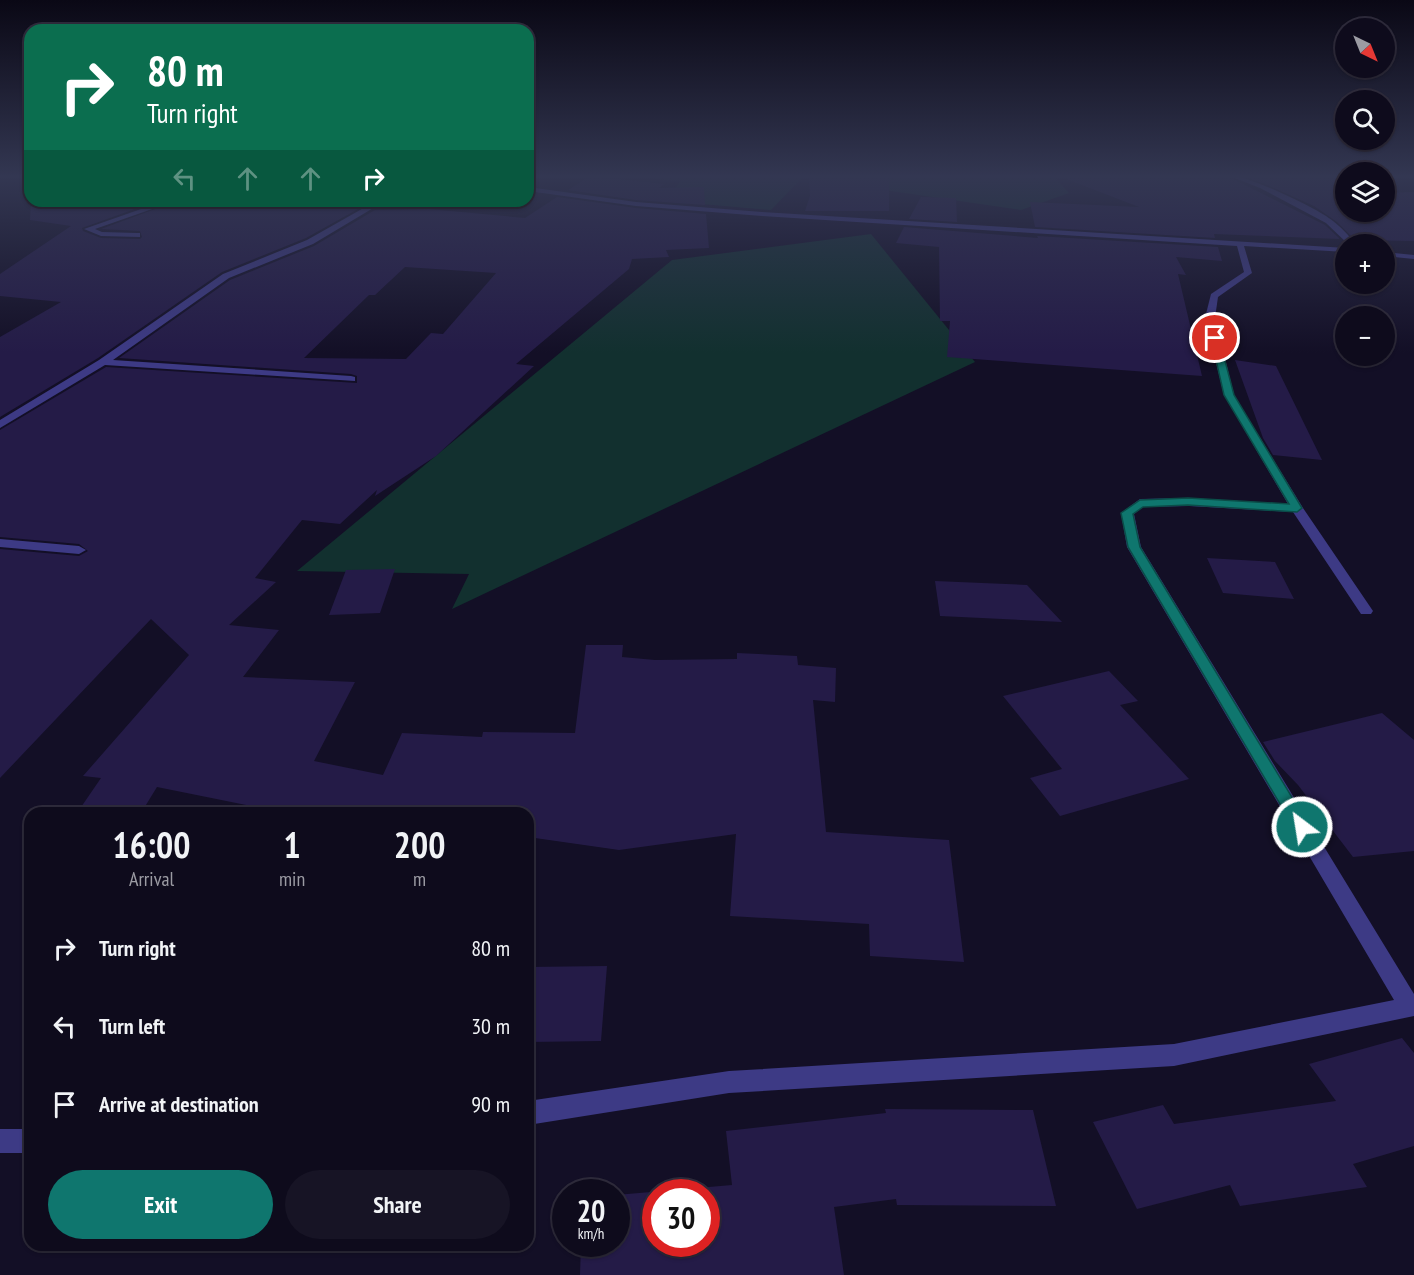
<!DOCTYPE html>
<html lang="en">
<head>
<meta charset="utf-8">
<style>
	body { margin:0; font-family:"PT Sans Narrow",sans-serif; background:#171425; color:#f1f3f6; height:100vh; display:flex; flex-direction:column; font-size:22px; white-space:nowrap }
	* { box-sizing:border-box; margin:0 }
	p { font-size:20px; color:#9b9ba3 }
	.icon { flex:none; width:33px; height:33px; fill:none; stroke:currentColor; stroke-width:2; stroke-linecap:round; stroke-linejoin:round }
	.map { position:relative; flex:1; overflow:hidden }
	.drawer { position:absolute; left:24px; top:807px; width:510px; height:444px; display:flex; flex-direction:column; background:#0e0b1c; border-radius:18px; box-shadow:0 2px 4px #0004,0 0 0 2px #2e2b3b }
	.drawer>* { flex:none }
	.top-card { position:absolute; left:24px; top:24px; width:510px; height:183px; border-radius:18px; box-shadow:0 2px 4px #0004,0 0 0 2px #2e2b3b; background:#0b6e4f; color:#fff; overflow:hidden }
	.needle { width:39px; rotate:137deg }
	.tools { position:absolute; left:1335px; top:18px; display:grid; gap:12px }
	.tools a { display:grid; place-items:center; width:60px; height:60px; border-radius:50%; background:#0e0b1c; box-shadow:0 2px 4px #0004,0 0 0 2px #2e2b3b; font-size:30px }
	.speed { position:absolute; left:552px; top:1179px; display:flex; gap:12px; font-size:30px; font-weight:700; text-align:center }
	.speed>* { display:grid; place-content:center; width:78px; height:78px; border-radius:50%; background:#0e0b1c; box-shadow:0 2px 4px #0004,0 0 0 2px #2e2b3b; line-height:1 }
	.speed small { font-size:15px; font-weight:400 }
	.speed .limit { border:9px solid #d22; background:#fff; color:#111 }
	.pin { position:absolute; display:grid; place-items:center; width:51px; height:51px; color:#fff; margin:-26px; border:3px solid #fff; border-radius:50%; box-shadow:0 2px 6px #0007 }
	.me { position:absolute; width:66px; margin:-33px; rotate:329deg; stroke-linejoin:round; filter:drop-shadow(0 0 4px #0008) }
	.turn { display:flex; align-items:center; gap:21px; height:126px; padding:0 24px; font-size:27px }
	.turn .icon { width:78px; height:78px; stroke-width:2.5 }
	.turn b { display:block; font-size:42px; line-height:51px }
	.lanes { display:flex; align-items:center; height:57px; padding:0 24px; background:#0003; justify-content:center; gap:30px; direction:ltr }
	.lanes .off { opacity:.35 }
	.eta { display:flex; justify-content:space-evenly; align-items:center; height:102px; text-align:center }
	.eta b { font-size:36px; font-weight:700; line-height:42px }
	.primary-button { display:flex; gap:12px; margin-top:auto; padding:12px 24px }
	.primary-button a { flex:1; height:69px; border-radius:36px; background:#0f766e; color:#fff; font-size:24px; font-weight:700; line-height:69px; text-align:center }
	.primary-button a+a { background:#171425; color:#f1f3f6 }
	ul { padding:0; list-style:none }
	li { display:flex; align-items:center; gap:18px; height:78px; padding:0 24px }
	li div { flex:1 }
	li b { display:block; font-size:22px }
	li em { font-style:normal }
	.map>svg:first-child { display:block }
	.green { fill:#12302f }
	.building { fill:#241b47; fill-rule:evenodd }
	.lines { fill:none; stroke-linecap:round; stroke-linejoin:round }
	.minor { fill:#3d3a85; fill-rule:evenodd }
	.route { fill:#0f766e; stroke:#0a4d48; stroke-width:1.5 }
</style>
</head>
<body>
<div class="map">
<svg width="1414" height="1275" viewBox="0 0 1414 1275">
	<rect width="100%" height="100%" fill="#130f26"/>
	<path class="green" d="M648,175h157l-34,35 -104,-9 13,-20 -34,-3z
		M880,175h173l16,18 -48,17 -165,-24z
		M871,234l104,128 -523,247 17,-35 -172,-3 375,-311z"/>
	<path class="building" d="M809,175h80v36h-84l5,-15z
		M1061,175h164l100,50 15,14 -126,-5 1,4 -180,-11 -5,-25 109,5 -78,-30z
		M1239,175l107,1v36h38v-19l30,-1v49l-59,-1 -18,-18 -23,-16 -49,-22z
		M590,176l74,8 -5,4 45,-1 1,18 -69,-5 -68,-10z
		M557,197l79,11 70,6 3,34 -43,2 3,7 -37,2 -3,10 -113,95 18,2 -98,90 -61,40 2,-6 -37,34 -38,-4 -47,58 21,4 -47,43 50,5 -36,47 112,5 -41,79 69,14 19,-42 80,4 1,-5 92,1 11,-88h37l-1,12 33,3 82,-1v-6l60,3 1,9 38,3 -1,34 -22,-2 13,132 123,8 15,122 -94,-6 -1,-32 -139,-8 6,-82 -117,16 -91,-13v-24h-243l-128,-26 -16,26h-64l24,-35 -18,-2 106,-121 -38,-36 -151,159v-229l79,7 9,-5 -9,-7 -79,-7v-107l106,-63 251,16v-7l-6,-2 -232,-16 111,-78 84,-34 61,-36 54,-1 96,9zM405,267l91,6 -53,61 -12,-1 -25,26 -102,-1 65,-63h6z
		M921,197l35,1 1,24 -48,-3z
		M31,201h126l-75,27 1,3 18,7 39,1 2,-2 -2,-6 -39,-2 76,-28 108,7h24l9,-7h48l-8,8 -52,29 -84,34 -124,86 -98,59v-80l61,-35 -61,-6v-22l71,-48 -41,-6z
		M904,227l134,11 -1,-2 181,11 4,14 -46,-4 10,18 -8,-1 24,102 -255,-19 3,-36h-10l-1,-74 -43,-4z
		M1235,360l41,6 46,94 -49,-5 -10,-17z
		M1207,558l68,4 19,37 -71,-6z
		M395,569l-15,44 -51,2 17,-45z
		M935,581l92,4 35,37 -122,-6z
		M1109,671l29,30 -18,4 69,74 -129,37 -30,-38 32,-9 -59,-73z
		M1382,713l32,27v111l-61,6 -55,-72 -23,-24 -12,-19z
		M607,966l-6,75 -73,1v-75z
		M1402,1038l12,15v93l-61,18 14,23 -127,19 -10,-21 -93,24 -44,-87 70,-17 11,19 162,-23 -27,-37z
		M885,1109l148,1 23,96 -159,-1 -1,-6 -62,8 10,68h-264l1,-31h35v-49l116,-10 -6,-54 160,-18zM656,1192h50v52h-50z"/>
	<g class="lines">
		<path class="minor" d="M1227,175c18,-1 91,33 106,46 8,6 16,15 23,23h-8l-22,-21 -66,-35z
			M528,187l108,15 126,10 584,36v4l-102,-6 8,27 -34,24 -3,21 19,77 69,113 70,103 -2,3h-10l-68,-102 -104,-6 -46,1 -9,7 7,33 273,447v22l-240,50 -445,27 -201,32v-24l201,-30 445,-27 220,-44 -267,-453 -6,-34 19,-14 49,-1 99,6 -64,-109 -19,-77 6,-24 33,-22 -7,-26 -475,-30 -126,-10 -108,-15z
			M164,201h11l-80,28 7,3 35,1h3v4l-39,-1 -17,-7z
			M376,201h9l-72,43 -84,34 -116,82 238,16 4,1v4l-250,-16 -105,63v-8l99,-60 124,-86 84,-34z
			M1384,252l30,3v4l-30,-3z
			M0,539l79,7 7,4 -7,4 -79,-7z
			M0,1129h30v24h-30z"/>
	</g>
	<linearGradient id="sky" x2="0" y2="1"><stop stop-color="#0a0815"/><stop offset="0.5" stop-color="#333752"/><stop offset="1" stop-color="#333752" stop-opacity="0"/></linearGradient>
	<rect width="1414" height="353" fill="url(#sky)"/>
	<path class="route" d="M1215,335l4,3 15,57 68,113 -5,4 -109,-7 -45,2 -10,7 7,33 170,280 -2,4 -6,2 -6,-2 -168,-284 -7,-34 19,-13 48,-2 101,6 -65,-109 -13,-57z"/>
</svg>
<div class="tools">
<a><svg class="needle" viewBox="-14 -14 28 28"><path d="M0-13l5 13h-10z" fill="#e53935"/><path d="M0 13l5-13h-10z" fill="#9b9ba3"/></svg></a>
<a><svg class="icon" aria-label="search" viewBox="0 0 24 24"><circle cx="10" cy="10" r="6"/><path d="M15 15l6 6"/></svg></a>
<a><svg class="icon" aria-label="layers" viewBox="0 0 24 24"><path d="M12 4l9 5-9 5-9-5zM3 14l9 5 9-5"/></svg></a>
<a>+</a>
<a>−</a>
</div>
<div class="speed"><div>20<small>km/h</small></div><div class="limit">30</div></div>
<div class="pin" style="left:1215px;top:338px;background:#d93025"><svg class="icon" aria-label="arrive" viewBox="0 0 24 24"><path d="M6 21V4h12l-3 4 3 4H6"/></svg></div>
<svg class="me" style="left:1302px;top:827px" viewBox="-20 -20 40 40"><circle r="17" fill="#0f766e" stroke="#fff" stroke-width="3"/><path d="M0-11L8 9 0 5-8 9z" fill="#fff"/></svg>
<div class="top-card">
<div class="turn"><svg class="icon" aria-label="right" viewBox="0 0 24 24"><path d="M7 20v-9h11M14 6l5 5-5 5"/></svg><div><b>80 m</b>Turn right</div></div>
<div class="lanes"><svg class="icon off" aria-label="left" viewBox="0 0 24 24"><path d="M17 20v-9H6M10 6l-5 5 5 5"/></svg><svg class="icon off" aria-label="ahead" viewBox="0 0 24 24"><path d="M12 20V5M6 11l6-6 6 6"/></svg><svg class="icon off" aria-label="ahead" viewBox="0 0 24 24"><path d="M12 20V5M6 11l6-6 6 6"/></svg><svg class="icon" aria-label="right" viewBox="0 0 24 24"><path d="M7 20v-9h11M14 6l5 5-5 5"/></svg></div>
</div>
<section class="drawer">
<div class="eta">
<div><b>16:00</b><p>Arrival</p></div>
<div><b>1</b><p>min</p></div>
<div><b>200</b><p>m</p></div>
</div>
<ul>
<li><svg class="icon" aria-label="right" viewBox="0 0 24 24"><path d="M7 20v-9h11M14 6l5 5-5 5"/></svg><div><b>Turn right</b></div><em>80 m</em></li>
<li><svg class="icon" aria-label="left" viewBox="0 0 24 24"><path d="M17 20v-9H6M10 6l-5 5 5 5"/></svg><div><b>Turn left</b></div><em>30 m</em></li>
<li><svg class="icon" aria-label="arrive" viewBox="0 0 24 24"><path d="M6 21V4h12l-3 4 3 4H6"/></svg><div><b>Arrive at destination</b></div><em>90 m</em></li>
</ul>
<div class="primary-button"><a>Exit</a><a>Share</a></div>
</section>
</div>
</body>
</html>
